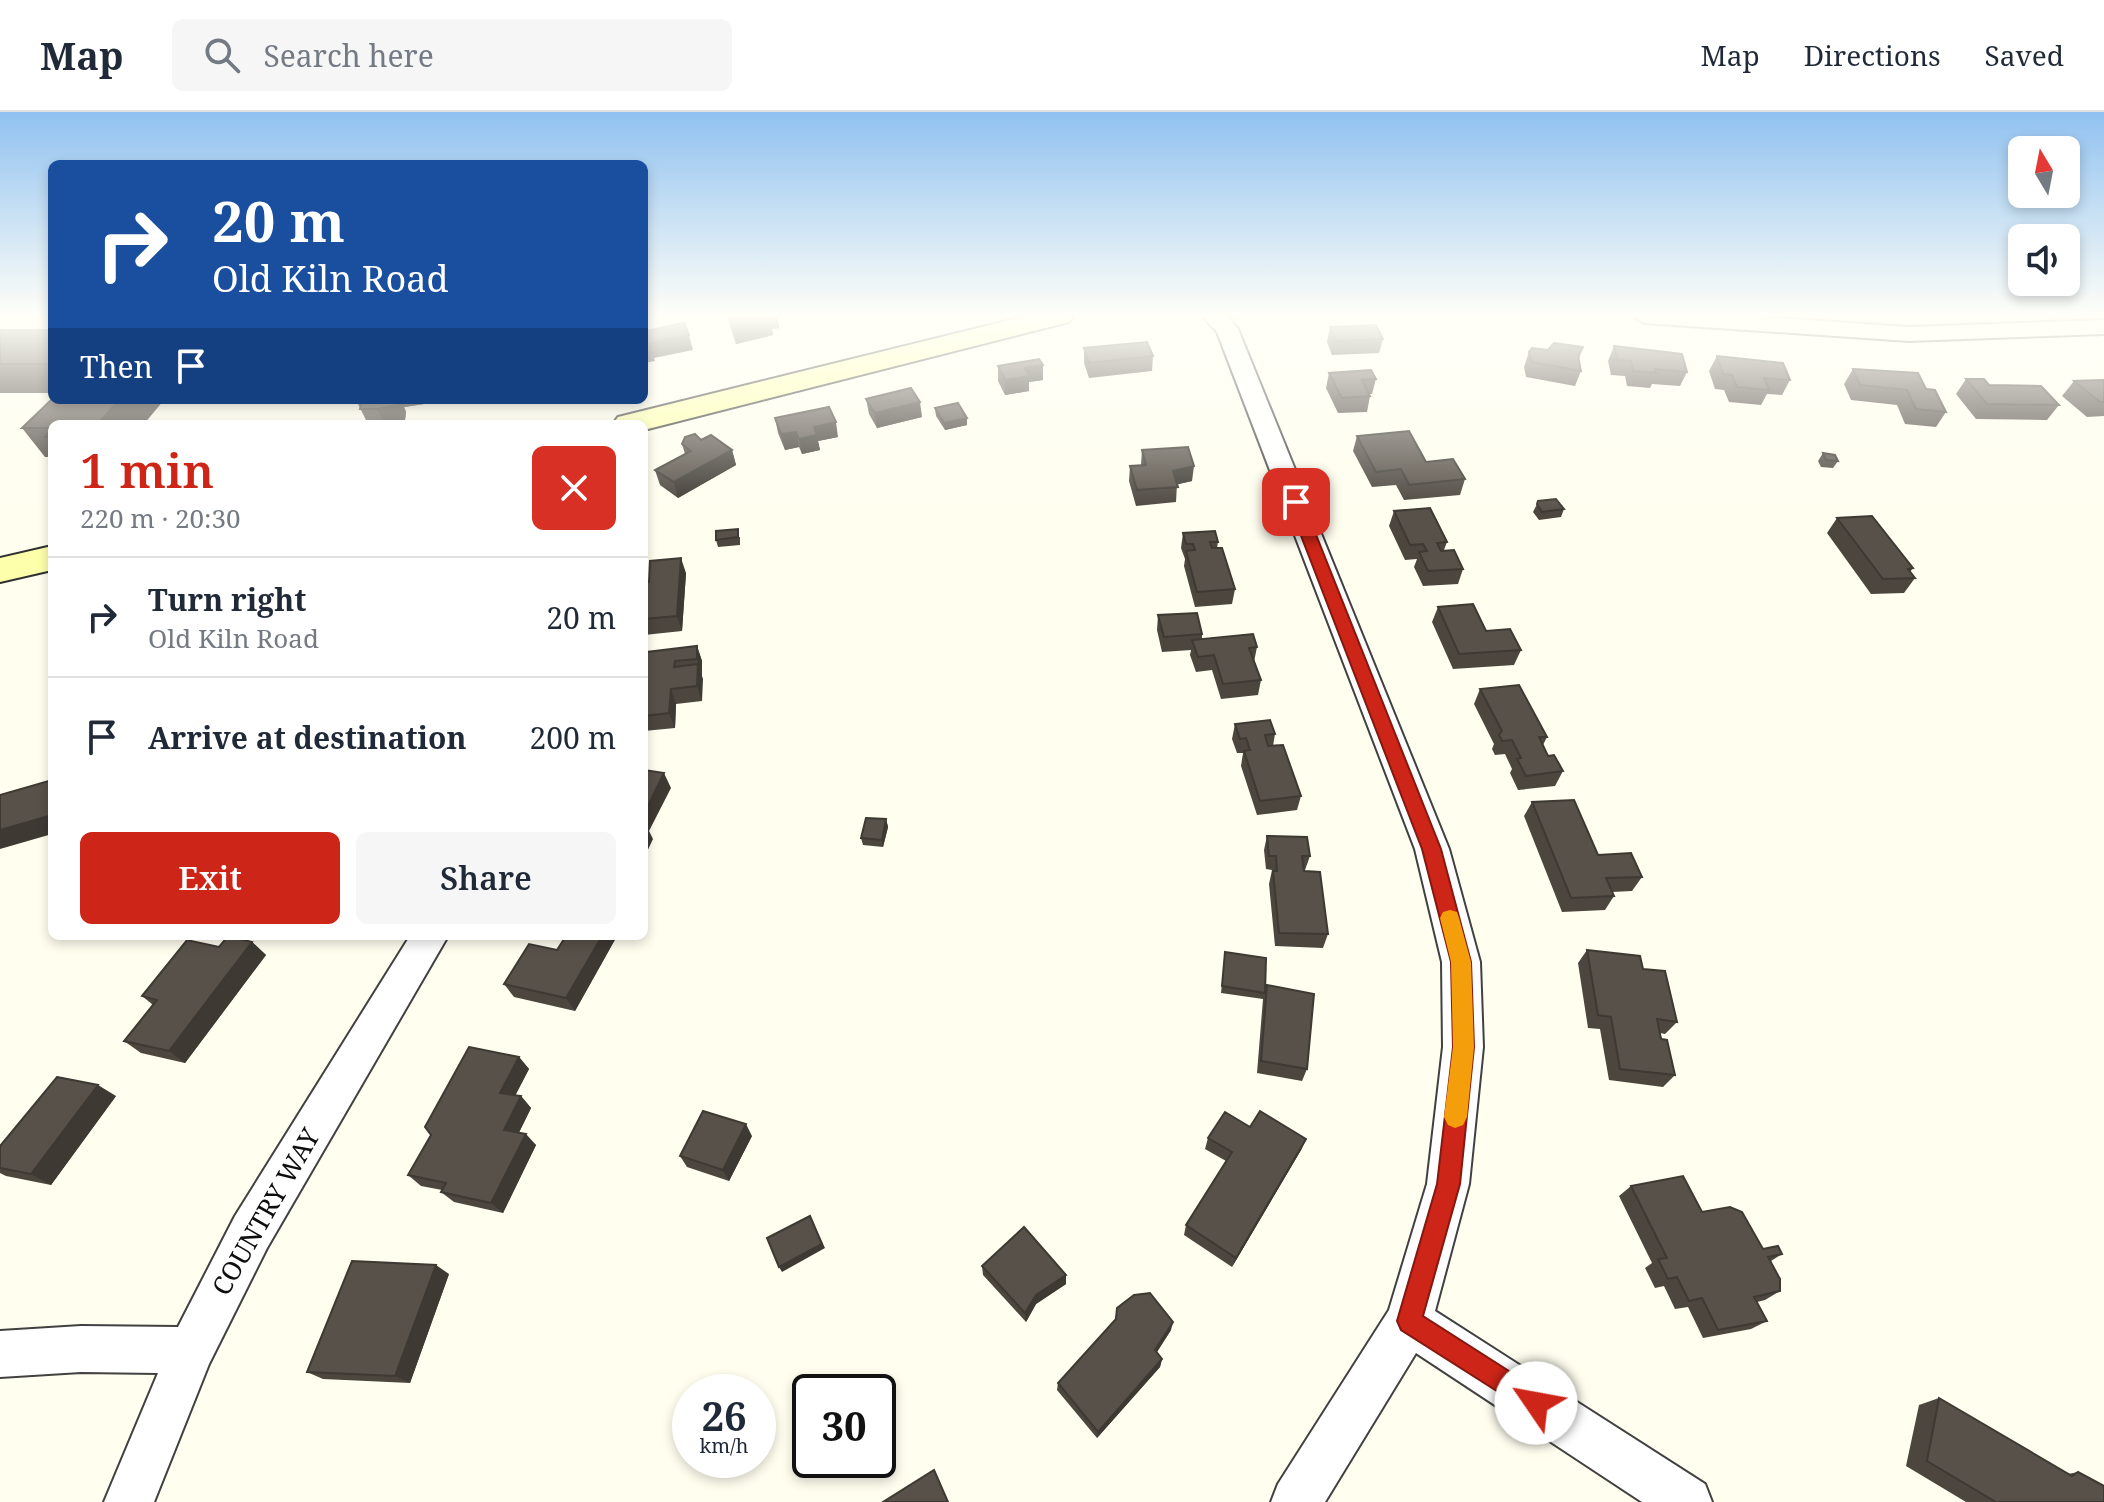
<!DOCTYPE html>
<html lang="en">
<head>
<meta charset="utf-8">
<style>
	body { margin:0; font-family:"Noto Serif",serif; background:#f6f6f7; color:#1f2937; height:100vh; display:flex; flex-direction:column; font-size:30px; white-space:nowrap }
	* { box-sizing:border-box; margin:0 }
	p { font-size:26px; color:#747a83 }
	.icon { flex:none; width:44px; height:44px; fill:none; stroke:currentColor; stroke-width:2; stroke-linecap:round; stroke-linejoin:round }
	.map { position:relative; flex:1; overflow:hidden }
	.details { position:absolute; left:48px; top:308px; width:600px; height:520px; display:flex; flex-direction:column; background:#fff; border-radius:12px; box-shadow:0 4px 12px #0003 }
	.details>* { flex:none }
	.banner { position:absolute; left:48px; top:48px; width:600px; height:244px; border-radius:12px; box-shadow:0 4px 12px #0003; background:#1a4fa0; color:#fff; overflow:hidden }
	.needle { width:52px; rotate:350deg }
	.tools { position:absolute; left:2008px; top:24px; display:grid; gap:16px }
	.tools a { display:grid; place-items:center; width:72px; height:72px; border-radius:12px; background:#fff; box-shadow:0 4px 12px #0003; font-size:40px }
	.speed { position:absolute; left:672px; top:1262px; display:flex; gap:16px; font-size:40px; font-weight:700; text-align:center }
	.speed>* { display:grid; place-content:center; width:104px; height:104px; border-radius:50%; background:#fff; box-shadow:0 4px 12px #0003; line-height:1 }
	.speed small { font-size:20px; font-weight:400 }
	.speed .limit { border:4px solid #111; border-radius:12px; background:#fff; color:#111 }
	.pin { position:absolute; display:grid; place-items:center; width:68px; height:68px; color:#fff; margin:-34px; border-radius:16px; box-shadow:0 4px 12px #0006 }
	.me { position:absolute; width:88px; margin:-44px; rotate:303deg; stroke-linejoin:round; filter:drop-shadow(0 0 6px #0008) }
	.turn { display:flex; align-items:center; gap:28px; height:168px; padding:0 32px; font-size:36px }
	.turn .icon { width:104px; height:104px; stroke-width:2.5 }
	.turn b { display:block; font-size:56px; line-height:68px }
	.then { display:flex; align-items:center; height:76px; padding:0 32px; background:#0003; gap:16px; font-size:30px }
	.round { display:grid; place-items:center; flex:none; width:84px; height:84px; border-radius:12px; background:#f6f6f7 }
	.headline { display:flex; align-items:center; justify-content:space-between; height:136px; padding:0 32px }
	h1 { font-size:48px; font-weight:600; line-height:60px; color:#cd2517 }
	.action { display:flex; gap:16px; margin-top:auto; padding:16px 32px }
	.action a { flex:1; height:92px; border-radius:12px; background:#cd2517; color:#fff; font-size:32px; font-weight:600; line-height:92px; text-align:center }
	.action a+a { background:#f6f6f7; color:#1f2937 }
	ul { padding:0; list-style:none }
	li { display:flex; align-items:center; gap:24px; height:120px; padding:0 32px; border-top:2px solid #e0e1e3 }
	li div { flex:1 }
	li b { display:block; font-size:30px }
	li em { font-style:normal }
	header { display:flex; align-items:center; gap:48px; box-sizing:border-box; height:112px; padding:0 40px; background:#fff; border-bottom:2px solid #e0e1e3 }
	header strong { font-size:38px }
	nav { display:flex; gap:44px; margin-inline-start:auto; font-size:28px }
	.search { width:560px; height:72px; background:#f6f6f7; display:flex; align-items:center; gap:20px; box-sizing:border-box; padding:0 28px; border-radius:12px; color:#747a83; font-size:30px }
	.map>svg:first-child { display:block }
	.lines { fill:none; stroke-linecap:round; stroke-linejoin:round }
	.minor-casing { stroke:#414141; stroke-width:4 }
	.secondary-casing { stroke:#303030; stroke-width:4 }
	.minor { fill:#fff; fill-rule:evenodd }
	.secondary { fill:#feffaa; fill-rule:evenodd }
	.wall { fill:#4c463f }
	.shaded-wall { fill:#3e3933 }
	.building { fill:#585149; stroke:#3e3933; stroke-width:2 }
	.route { fill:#cd2517; stroke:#85180f; stroke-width:2 }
	.slow { fill:#f59e0b }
	.labels { text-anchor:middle; stroke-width:8; stroke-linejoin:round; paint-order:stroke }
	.near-street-label { font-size:26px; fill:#0e0e0e; stroke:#fff }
</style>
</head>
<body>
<header>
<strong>Map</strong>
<div class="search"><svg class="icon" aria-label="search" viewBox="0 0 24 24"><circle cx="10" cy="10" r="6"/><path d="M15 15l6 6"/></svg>Search here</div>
<nav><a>Map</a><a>Directions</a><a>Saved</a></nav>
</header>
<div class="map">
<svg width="2104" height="1390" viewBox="0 0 2104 1390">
	<rect width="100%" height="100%" fill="#fffeef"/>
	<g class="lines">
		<g class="minor-casing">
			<path id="minor" d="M1202,204h25l11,13 211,520 31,113 3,85 -14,137 -34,127 270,173 7,18h-70l-226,-149 -91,149h-54l7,-18 111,-174 38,-126 16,-137 -1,-85 -27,-113 -198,-517z
				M1633,204h116l160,11 195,-7v14l-195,7 -265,-18z
				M410,824h38l-181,312 -58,116 -55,138h-50l54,-129 -77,-1 -81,5v-46l81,-5 97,1 57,-111z"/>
		</g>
		<g class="secondary-casing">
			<path id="secondary" d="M1026,204h47l-4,6 -425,108v-6h-31l5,-7z
				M52,434v24l-52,12v-24z"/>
		</g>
		<use href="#minor" class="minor"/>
		<use href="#secondary" class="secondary"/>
	</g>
	<path class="wall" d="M727,204h50l2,12 -7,1 1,6 -37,9z
		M1330,215l53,12 -4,14 -47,2 -5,-13z
		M0,218h52v63h-52z
		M1614,234l73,26 -7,14 -28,-2 -2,4 -23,-2 -2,-10 -14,-1 -3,-14z
		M1583,235l-4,12 2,12 -6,15 -49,-9 -2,-10 5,-15z
		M1084,236l69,8 -1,15 -63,7 -5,-15z
		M1717,244l73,24 -8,15 -15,-1 -6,11 -32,-3 -5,-12 -9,-1 -6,-18z
		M1043,253v15l-14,2v9l-24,4 -7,-14v-15z
		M1853,257l73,20 20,23 -10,15 -31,-3 -8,-19 -46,-5 -7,-16z
		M1329,261l47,6 -4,15h-3l1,2 -3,16 -29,1 -12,-25z
		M1966,267l23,6 70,20 -12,15 -71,-1 -20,-25z
		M2104,268v36l-17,1 -25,-21 12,-15z
		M866,287l56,18 -45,11 -8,-14z
		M207,288h34l-2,3h-30z
		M357,290l67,2 -20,3 2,5 -1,8 -19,4h-18z
		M935,296l32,17 -22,5 -9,-14z
		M775,306l63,19 -20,4 2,9 -18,4 -3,-7 -14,3 -7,-17z
		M52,312v33h-7l-23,-29z
		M1357,324l69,26 39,17 -5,16 -56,5 -8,-15 -24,2 -19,-36z
		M701,328l31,10 4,15 -58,33 -18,-13 -5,-15 30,-16 -3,-10z
		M1142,338l50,31 -15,3 -1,18 -40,4 -7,-25 1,-15 11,-1z
		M1823,341l15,8 -5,7 -12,-1 -3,-6z
		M1537,392l27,5 -3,8 -22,3 -6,-8z
		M1394,399l53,31 -3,8 19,19 -5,15 -35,2 -9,-19 3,-8 -12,1 -16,-34z
		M1837,406l76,50 -3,4 5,6 -11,15 -33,1 -44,-61z
		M1183,421l35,9 -1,6 18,41 -3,15 -37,3 -11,-41 1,-7 -4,-11z
		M740,425v8l-22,2 -2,-7z
		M686,461l-4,58 -38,4v-52z
		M1438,495l83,43 -7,15 -61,4 -21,-47z
		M1158,503l44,19v5l55,8 -3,15 7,18 -3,15 -37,4 -9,-29 -16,2 -6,-17 1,-5 -29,2 -5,-22z
		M697,534l5,15v40l-26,3 -1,24 -31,3v-59z
		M1480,577l67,48 -4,8 5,11 15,15 -8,15 -37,4 -8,-17 2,-4 -7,-15 -10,1 -3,-6 2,-5 -20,-40z
		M1235,612l40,10 -2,12 28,50 -4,14 -40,5 -16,-49 2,-13h-6l-5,-14z
		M1532,690l66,53 44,22 -10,14 -20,1 2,4 -9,14 -43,2 -38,-96z
		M886,707l2,8 -5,20 -20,-2 -2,-7z
		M1267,724l43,20 -5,14h-2l25,64 -5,14 -48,-2 -6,-62 3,-14 -6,-1 -2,-19z
		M566,824h51l-42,75 -61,-14 -10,-13 53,-34z
		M252,830l14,13 -81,108 -44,-10 -17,-12 29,-36 -11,-9 77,-49z
		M1587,838l56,19 34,53 -12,12 -5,-1 15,42 -12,12 -54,-7 -9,-51 -12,-1 -10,-65z
		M1225,840l40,40 2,-7 40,84 -5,12 -45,-8 6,-74 -42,-6z
		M519,945l10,12 -14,26 6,1 10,12 -12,24 17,13 -33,68 -49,-11 -13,-10 1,-2 -21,-4 -13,-11z
		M116,984l-65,89 -45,-9 -6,-3v-27z
		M1250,1015l56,12 -5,11 -69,117 -48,-32 2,-10 40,-64 -21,-12 3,-11z
		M752,1024l-23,45 -42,-14 -7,-11z
		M1631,1074l71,26 61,37 19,5 -11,7 9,30 -15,9 -8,2 10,19 -16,8 -48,9 -15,-31 -13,2 -11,-23 -9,2 -10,-20 7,-5 -33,-67z
		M982,1154l84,18 -30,20 -10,18 -43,-47z
		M449,1162l-39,109 -87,-4 -16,-7z
		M1117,1196l54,22 -14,22 5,7 -2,8 -63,71 -40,-48 1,-7 57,-63z
		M1939,1286l129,76 10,-2 26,30h-138l-60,-36 13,-61z"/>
	<path class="shaded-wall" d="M767,204h10l2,12 -7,1 1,6 -37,9 -3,-15z
		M689,223l4,15 -39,8 1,3 -11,2v-15l6,-5z
		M1043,253v15l-14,2v9l-24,4v-15l20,-12z
		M119,288h45l-20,24h-46z
		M396,288h29l-1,4 -20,3 2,5 -1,8 -20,4 -8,-15z
		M920,290l2,15 -45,11 -2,-15z
		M967,306v7l-22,5 -1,-7z
		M836,310l2,15 -20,4 2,9 -18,4 -3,-15 15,-12z
		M796,320l3,15 -14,3 -4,-16z
		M732,338l4,15 -58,33 -4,-16z
		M1194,354l-2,15 -21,5 2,-15z
		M681,446l5,15 -4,58 -5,-15z
		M697,534l5,15v13l-5,-15z
		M698,552l5,15 -1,22 -5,-15z
		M671,577l5,15 -1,24 -6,-15z
		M664,661l7,15 -22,43 4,8 -9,19v-44z
		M52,703v19l-52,15v-19z
		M886,707l2,8 -5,20 -1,-7z
		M602,824h15l-42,75 -9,-13z
		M252,830l14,13 -81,108 -16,-12z
		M519,945l10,12 -18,35 -11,-11z
		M98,973l18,11 -65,89 -20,-11z
		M521,984l10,12 -16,33 -11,-11z
		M746,1012l6,12 -23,45 -6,-11z
		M526,1022l10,11 -33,68 -12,-10z
		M1306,1027l-5,11 -69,117 4,-9z
		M810,1104l15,32 -43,24 -3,-5z
		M436,1153l13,9 -39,109 -15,-7z
		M1066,1163v9l-30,20 -10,18 -1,-9 11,-18z
		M1173,1210l-2,8 -18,28 2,-8z
		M1162,1247l-2,8 -63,71 1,-6z"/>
	<path class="building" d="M728,204h40l2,4 -37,9z
		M684,211l5,12 -39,8 1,3 -7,2v-23l2,6z
		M1376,213l7,14 -47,2 -6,-14z
		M0,218h52v34h-52z
		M1147,230l6,14 -64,7 -5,-15z
		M1554,231l29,4 -5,9 3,15 -49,-9 -3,-10 3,-4 16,2z
		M1614,234l68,8 5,18 -32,-3 1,4 -23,-2 -2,-10 -13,-1z
		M1717,244l66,7 7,17 -26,-2 5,12 -32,-3 -5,-12 -9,-1z
		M1039,247l4,6 -18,3 4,8 -24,4 -7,-14z
		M1853,257l65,4 8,16 9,1 11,22 -30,-3 -9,-19 -47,-5z
		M1371,258l5,9 -14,1 8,16 -28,2 -13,-25z
		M1966,267h18l5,6 52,1 18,19 -72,-1z
		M2104,268v22h-4l-26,-21z
		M911,276l9,14 -45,11 -9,-14z
		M52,287v1h67l-21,24h-46v4h-30z
		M358,288h40l-1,5 -20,4h-17l2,-8 -5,1z
		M958,291l9,15 -23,5 -9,-15z
		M829,295l7,15 -22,5 3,8 -18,4 -3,-7 -15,2 -6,-16z
		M52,317v8h-7z
		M1409,319l17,31 27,-3 12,20 -56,6 -8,-16 -25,3 -19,-36z
		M695,322l6,6 10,-5 21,15 -58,32 -19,-12 36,-19 -9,-7 3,-7z
		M1188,335l6,19 -21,5 5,16 -41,3 -7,-24 16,-1 -4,-15z
		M1823,341l12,2 3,6 -12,-1z
		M1556,387l8,10 -22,3 -5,-8 1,-3z
		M1430,396l17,34 -10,1 4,8 13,-1 9,19 -35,2 -9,-19 8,-1 -4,-7 -13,1 -16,-34z
		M1872,404l41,52 -5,1 7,9 -32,1 -46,-61z
		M738,417v8l-22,3v-9z
		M1215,419l3,11h-8l2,6h10l13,41 -38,3 -11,-41 9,-1 -2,-6h-7l-3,-11z
		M681,446l-4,58 -33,3v-36l5,-1 1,-21z
		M1473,492l13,27 24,-2 11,21 -62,4 -21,-47z
		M1197,501l5,21 -38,3 -6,-22z
		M1253,522l4,13 -8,1 12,32 -38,4 -9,-29 -16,2 -6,-17z
		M697,534v13l-22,2 -1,6 24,-3 -1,22 -26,3 -2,24 -25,3v-44h2l1,-20z
		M1519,573l28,52h-8l9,19 6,-1 9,16 -37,5 -9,-17 4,-1 -9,-18 -10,1 -3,-6 3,-4 -22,-42z
		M1270,608l5,14 -10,1 3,11 15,-1 18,51 -41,5 -16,-50 6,-1 -4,-12 -6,1 -5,-15z
		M644,658l20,3 -20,41z
		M52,668v35l-52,15v-35z
		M1574,688l24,55 33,-2 11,24 -36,1 8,18 -43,2 -39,-96z
		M866,706l20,1 -4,21 -21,-2z
		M1267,724l40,1 3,19h-8l2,15 16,1 8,62 -49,-1 -6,-62h4l-1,-15h-7z
		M228,824l24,6 -83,109 -45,-10 33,-41 -15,-4 45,-56 32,7z
		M566,824h36l-36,62 -62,-14 25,-40 28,6z
		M1587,838l53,6 3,13 22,2 12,51 -20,-3 4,20 6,1 8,35 -55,-6 -9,-52 -13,-2z
		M1225,840l41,6 -1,35 -43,-7z
		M1267,873l47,9 -7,75 -46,-8z
		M469,935l50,10 -19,36 21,3 -17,34 22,4 -35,69 -50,-11 5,-9 -38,-8 23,-40 -6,-8z
		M57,965l41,8 -67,89 -31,-6v-22z
		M703,999l43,13 -23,46 -43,-14z
		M1260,999l46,28 -70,119 -50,-33 46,-73 -24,-14 17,-26 25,15z
		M1683,1064l19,36 28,-5 12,5 21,37 15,-3 4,8 -14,3 12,22v12l-26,6 13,24 -49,9 -16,-32 -13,3 -12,-24 -9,2 -10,-20 9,-1 -36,-72z
		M810,1104l12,28 -43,23 -12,-29z
		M1024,1115l42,48 -30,20 -11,18 -43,-47z
		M352,1149l84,4 -41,111 -88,-4z
		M1150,1181l23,29 -18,28 7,9 -64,73 -40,-49 58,-64 1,-11 17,-13z
		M1939,1286l133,78 6,-4 26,14v16h-108l-69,-41z
		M934,1358l14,32h-65z"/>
	<linearGradient id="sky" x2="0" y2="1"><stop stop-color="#90c1f0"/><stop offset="0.51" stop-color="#fffff8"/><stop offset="1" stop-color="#fffff8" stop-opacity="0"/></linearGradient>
	<rect width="2104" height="399" fill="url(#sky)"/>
	<path class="route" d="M1296,386l7,4 138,347 30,113 3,85 -14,137 -37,132 122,78 3,9 -3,9 -9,4 -135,-86 -4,-9 40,-137 16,-137 -2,-85 -29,-113 -134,-347z"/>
	<path class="slow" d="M1450,798l7,2 2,6 12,44 3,85 -7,70 -4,8 -8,3 -7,-3 -4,-8 9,-70 -2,-85 -11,-44 3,-6z"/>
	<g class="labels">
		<g class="near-street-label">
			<text transform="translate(266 1100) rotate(-60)" y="9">COUNTRY WAY</text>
		</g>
	</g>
</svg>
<div class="tools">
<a><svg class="needle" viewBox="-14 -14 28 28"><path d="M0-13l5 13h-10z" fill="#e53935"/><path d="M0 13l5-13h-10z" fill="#747a83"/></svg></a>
<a><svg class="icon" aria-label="sound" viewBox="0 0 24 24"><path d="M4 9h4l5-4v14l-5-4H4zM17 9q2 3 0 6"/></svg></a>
</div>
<div class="speed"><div>26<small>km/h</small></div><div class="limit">30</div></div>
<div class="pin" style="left:1296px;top:390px;background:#d93025"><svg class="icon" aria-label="arrive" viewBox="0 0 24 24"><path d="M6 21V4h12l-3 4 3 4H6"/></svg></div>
<svg class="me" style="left:1536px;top:1291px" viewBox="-20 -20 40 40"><circle r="19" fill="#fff"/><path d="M0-13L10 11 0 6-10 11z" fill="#cd2517"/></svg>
<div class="banner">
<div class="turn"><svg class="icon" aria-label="right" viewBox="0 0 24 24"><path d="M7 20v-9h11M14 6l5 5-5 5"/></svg><div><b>20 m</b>Old Kiln Road</div></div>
<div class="then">Then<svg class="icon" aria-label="arrive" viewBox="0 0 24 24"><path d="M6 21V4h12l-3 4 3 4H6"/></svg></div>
</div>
<section class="details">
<div class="headline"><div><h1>1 min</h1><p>220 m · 20:30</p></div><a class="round" style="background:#d93025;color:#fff"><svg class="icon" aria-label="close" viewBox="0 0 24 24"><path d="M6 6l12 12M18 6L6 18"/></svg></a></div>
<ul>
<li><svg class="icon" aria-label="right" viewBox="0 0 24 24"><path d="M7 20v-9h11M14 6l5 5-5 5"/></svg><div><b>Turn right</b><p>Old Kiln Road</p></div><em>20 m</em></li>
<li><svg class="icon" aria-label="arrive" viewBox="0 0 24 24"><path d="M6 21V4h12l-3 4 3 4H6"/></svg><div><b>Arrive at destination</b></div><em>200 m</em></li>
</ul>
<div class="action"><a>Exit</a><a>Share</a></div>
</section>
</div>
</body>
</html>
